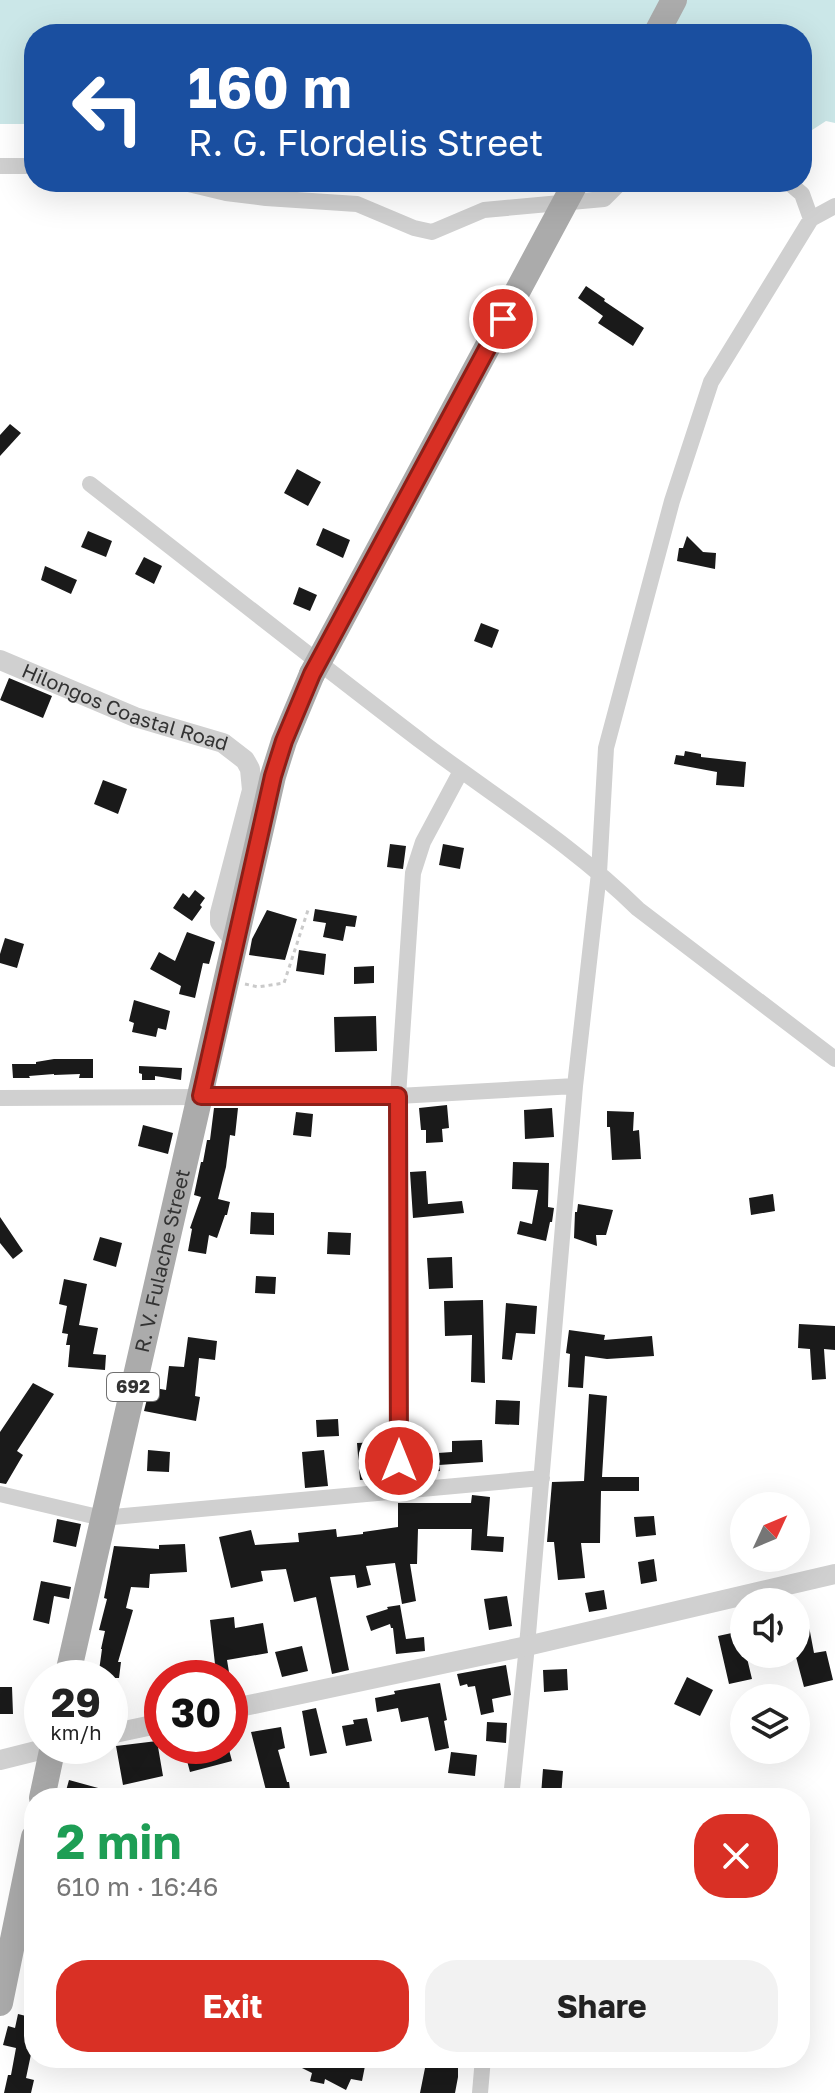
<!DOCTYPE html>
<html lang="en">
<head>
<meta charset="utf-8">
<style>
	body { margin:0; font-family:"Golos Text",sans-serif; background:#f2f2f2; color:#222; height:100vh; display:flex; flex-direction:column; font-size:30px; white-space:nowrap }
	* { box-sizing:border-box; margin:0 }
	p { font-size:26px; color:#767676 }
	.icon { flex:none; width:44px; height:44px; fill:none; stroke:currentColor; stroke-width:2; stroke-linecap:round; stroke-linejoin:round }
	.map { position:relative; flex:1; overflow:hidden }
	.sheet { position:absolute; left:24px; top:1788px; width:786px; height:280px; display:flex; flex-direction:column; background:#fff; border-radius:32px; box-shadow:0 8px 32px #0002 }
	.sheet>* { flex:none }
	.banner { position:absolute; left:24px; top:24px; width:788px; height:168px; border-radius:32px; box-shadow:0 8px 32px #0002; background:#1a4fa0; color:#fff; overflow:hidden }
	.needle { width:52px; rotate:46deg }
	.tools { position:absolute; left:730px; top:1492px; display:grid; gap:16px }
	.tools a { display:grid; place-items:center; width:80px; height:80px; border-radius:50%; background:#fff; box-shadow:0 8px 32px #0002; font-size:40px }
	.speed { position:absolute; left:24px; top:1660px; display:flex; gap:16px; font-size:40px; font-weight:700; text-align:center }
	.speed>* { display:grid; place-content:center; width:104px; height:104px; border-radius:50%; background:#fff; box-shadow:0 8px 32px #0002; line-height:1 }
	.speed small { font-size:20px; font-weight:400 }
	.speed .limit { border:12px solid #d22; background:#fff; color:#111 }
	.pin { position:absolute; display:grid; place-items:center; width:68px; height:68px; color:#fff; margin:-34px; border:4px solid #fff; border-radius:50%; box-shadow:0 2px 8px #0007 }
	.me { position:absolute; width:88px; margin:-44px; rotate:0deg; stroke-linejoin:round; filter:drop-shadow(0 0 6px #0008) }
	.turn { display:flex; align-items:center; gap:28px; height:168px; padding:0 32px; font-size:36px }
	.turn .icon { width:104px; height:104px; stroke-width:2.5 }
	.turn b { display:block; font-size:56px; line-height:68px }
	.round { display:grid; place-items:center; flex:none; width:84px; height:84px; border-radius:32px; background:#f2f2f2 }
	.headline { display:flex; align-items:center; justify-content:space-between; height:136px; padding:0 32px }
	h1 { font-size:48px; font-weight:700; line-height:60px; color:#1e9e55 }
	.cta { display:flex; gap:16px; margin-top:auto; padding:16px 32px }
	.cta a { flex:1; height:92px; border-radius:32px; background:#d93025; color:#fff; font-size:32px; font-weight:700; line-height:92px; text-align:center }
	.cta a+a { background:#f2f2f2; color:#222 }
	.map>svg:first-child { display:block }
	.water { fill:#cbe7e8 }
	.building { fill:#1a1a1a }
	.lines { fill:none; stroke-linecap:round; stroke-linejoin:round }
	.path { stroke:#cacaca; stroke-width:3; stroke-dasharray:4 4; stroke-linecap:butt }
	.minor { stroke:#d0d0d0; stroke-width:16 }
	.tertiary { stroke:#d0d0d0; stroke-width:20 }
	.primary { stroke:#ababab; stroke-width:26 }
	.primary-bridge { stroke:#ababab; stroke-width:26 }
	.route-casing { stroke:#8d1f18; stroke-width:20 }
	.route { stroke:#d93025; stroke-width:14 }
	.labels { text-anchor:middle; stroke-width:8; stroke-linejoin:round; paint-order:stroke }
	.shield { fill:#fff; stroke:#707070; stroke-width:2 }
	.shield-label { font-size:18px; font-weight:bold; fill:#333 }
	.street-label { font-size:20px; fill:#333; stroke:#fff }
</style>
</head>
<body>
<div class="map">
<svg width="835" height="2093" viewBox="0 0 835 2093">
	<rect width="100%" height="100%" fill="#fff"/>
	<path class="water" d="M0,0h835v123l-9,-2 -17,11 -7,1v-99h-768v90h-34z"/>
	<path class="building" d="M586,286l19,13 -1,2 40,27 -11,18 -35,-23 5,-7 -25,-18z
		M10,424l11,9 -21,23v-21z
		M297,469l24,13 -13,24 -24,-13z
		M323,528l27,12 -7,18 -27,-13z
		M88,531l24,10 -6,16 -25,-10z
		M687,536l16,16 13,1 -1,16 -38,-8 2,-13h4z
		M144,557l18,9 -8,18 -19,-10z
		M45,566l32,14 -6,14 -30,-14z
		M299,587l18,8 -7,16 -17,-7z
		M481,623l18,7 -7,18 -18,-7z
		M9,678l43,18 -9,22 -43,-18z
		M685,751l16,3v3l45,5 -2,25 -28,-2 1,-13 -43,-8 2,-9 8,1z
		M103,780l24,9 -9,25 -24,-10z
		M390,844l16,2 -3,23 -16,-2z
		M443,844l21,4 -4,21 -21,-4z
		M195,890l10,8 -5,7 2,2 -10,14 -19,-13 10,-15 6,5z
		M315,909l42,7 -2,11 -9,-1 -3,15 -20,-4 3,-14 -13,-2z
		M267,910l30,9 -12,41 -36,-5 3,-16z
		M187,932l28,10 -6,22 -6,-1 -8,35 -16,-4 2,-8 -31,-17 9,-17 16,9z
		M5,938l19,6 -7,24 -17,-5v-9z
		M299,950l27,4 -2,21 -28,-4z
		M374,966v17l-20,1v-17z
		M134,1000l36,11 -4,19 -8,-2 -2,9 -24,-5 2,-9 -5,-2z
		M376,1016l1,35 -42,1 -1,-35z
		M54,1059h39v19h-14l1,-4 -26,1v-1l-25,2 1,2h-17l-1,-14h24v-2z
		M139,1066l43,2 -1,12 -26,-4v4h-13v-6l-3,-1z
		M447,1105l2,23 -7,1 1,13 -17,1v-13h-5l-2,-22z
		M214,1108h24l-3,28 -5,-1 -4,32 -8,32 12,3 -3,13h-2l-8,23 -8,-3 -3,19 -18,-3 4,-22 -2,-1 11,-31 -7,-2 7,-33h2l4,-22h3z
		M552,1108l2,29 -29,2 -1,-29z
		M607,1111l27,1 -1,19 6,-1 2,29 -29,1 -2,-33h-3z
		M296,1112l17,2 -2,23 -18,-2z
		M143,1125l30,8 -5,21 -30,-8z
		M513,1162l36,1 -1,44 6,1 -2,14h-2l-4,19 -29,-7 3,-13 12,3 6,-34 -26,-1z
		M426,1171l2,33 34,-3 2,12 -51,5 -3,-46z
		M773,1194l2,17 -24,4 -2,-17z
		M578,1204l35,6 -7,25h-10l1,11 -23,-8 1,-26h2z
		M251,1212l23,1v22l-24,-1z
		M0,1217l23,34 -10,8 -13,-16z
		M328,1232l23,1 -1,22 -23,-1z
		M100,1237l22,6 -6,24 -23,-7z
		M452,1257l1,31 -24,1 -2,-31z
		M256,1276l20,1 -1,17 -20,-1z
		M64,1279l23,5 -8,41 19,3 -5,26 13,1 -1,15 -37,-3 2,-22h-4l2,-11 -6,-1 5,-27 -8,-2z
		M483,1300l2,83 -14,-1 1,-47 -27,1 -1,-35z
		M506,1303l31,3 -2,28 -19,-1 -4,27 -10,-1z
		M799,1324l36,2v24l-11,-1 2,30 -14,1 -2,-31 -12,-1z
		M569,1330l36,5 -1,5 48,-4 2,20 -47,3 -22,-3 -2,32 -15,-1 2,-33 -4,-1z
		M188,1337l29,4 -2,19 -16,-2 -4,38 5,1 -4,24 -52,-10 6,-24 16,3 3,-24 15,1z
		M33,1383l21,11 -37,57 6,4 -17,29 -6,-1v-51z
		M589,1394l18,2 -5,81h37v14h-38l-1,52h-19l4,35 -27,2 -4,-38h-7l5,-60 32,-1z
		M496,1400l24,1 -1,24 -24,-1z
		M338,1419l1,17 -22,1 -1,-17z
		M482,1440l1,22 -44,3 1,6 -30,3v-19l42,-3v-11z
		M384,1442l2,36 -26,2 -3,-37z
		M148,1450l22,2 -1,20 -22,-1z
		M324,1450l4,36 -23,2 -3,-36z
		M472,1495l18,2 -3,39 17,1 -1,15 -32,-2 1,-21h-54l-1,35h-7l6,37 -14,3 -7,-41 -29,3 5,19 -14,3 -2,-13 -25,2 19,93 -17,4 -16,-77 -22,5 -8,-33 -25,2 2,10 -32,7 -12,-51 32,-7 4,15 44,-3 -1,-9 38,-4 1,8 26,-3v-2l35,-5v-24h73z
		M654,1516l2,19 -20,2 -2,-20z
		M57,1519l24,5 -5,23 -23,-5z
		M185,1544l2,28 -37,2 -1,14 -18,-1 -5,21 7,2 -15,52h3l-2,16h-21l4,-29h-1l4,-18 -6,-1 8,-31 -3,-1 10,-52 45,3v-4z
		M654,1559l3,22 -16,3 -3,-22z
		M41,1581l30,6 -2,12 -15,-3 -5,28 -16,-4z
		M604,1590l3,19 -18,3 -4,-19z
		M507,1596l5,30 -23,4 -5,-31z
		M400,1605l6,34 18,-2 1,14 -29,3 -3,-26h-2l-1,-4 -19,7 -5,-15 22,-7 -1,-2z
		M234,1617l1,11 28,-5 5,30 -41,7 3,18h-25l-2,-12 12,-2 -5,-44z
		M808,1621l6,32 12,-2 7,29 -29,7 -8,-30v-33z
		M741,1631l3,23h2l6,25 -23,5 -11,-48z
		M302,1646l6,25 -26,6 -7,-25z
		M506,1665l5,30 -19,4 2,13 -13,3 -6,-29 -7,1 -1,-3 -7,2 -3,-12z
		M567,1669l1,21 -24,2 -1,-22z
		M687,1677l26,13 -13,26 -26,-12z
		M440,1683l7,37 -3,1 5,27 -14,3 -7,-34 -27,5 -3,-14 -21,4 -2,-14 20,-4 -1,-3z
		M0,1687h12l1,27h-13z
		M316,1708l11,45 -17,3 -8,-45z
		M367,1718l5,23 -26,5 -4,-20 12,-2 -1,-4z
		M487,1722l20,1 -1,20 -20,-2z
		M281,1727l4,21 -7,2 9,32h2l2,16h-23l-17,-66z
		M157,1741l6,35 -40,9 -7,-39z
		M183,1746h45l4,15 -42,11z
		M451,1752l26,3 -2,21 -27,-3z
		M543,1769l20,2 -2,26 -20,-2z
		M69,1780l51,14v4h-56z
		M18,2014l16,4v22l-8,38 8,2 -3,13h-27l4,-18h3l5,-27 -13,-3 5,-19 7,2z
		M346,2058l20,3 -4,20 -11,-2 -5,11 -21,-11 -1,5 -14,-3 2,-8 -16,-8 1,-4 37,7 2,-9 10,2z
		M427,2058h31v19l-3,16h-35z"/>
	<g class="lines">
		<path class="path" d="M245,984l13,3 26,-4 25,-76"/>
		<path class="minor" d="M0,166h34
			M180,182l46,11 40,5 91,6 57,24 18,4 52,-22 120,-11 17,-17
			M788,182l14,12 9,25
			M90,484c112,87 223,175 336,261 72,54 148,101 212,164l197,150
			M0,1098l398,-2 177,-10
			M399,1491l-1,-395 15,-223 10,-31 38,-71
			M0,1494l102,24 440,-40
			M511,1798l16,-152 48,-560 24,-213 7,-125 66,-247 39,-119 100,-163 24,-13
			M480,2093l3,-35"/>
		<g class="tertiary">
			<path id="s1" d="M0,660l135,57 88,26 22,17 5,9 2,21 -32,123v9l15,20"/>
			<path d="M230,1709l297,-63 308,-72"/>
			<path d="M110,1734l52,-11"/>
			<path d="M0,1760l56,-14"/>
		</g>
		<g class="primary">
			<path d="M656,34l18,-34"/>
			<path id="s2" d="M67,1678l206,-902 11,-35 28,-67"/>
			<path d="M42,1798l11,-52"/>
			<path d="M0,2003l34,-166"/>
		</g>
		<path class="primary-bridge" d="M312,674l264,-492"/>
	</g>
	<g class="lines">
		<g class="route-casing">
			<path id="route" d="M399,1461l-1,-365h-197l72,-320 11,-35 28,-67 191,-355"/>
		</g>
		<use href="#route" class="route"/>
	</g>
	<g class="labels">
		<rect class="shield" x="107" y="1373" width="52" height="28" rx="6"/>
		<g class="shield-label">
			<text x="133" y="1393">692</text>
		</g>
		<g class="street-label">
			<text dy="7" stroke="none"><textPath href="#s1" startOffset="134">Hilongos Coastal Road</textPath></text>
			<text dy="7" stroke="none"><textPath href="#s2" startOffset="428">R. V. Fulache Street</textPath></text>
		</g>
	</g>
</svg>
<div class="tools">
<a><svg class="needle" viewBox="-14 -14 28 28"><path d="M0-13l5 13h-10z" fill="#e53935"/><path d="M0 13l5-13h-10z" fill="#767676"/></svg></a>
<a><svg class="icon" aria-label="sound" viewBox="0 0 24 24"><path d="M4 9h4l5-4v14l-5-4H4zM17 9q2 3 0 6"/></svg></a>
<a><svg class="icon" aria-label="layers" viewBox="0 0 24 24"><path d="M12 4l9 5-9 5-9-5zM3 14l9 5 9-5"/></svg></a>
</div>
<div class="speed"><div>29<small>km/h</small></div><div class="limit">30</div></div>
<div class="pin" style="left:503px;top:319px;background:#d93025"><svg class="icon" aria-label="arrive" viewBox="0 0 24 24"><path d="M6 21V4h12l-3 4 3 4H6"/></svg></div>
<svg class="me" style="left:399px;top:1461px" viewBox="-20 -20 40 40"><circle r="17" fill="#d93025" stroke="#fff" stroke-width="3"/><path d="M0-11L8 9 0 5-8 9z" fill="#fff"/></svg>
<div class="banner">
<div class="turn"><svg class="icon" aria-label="left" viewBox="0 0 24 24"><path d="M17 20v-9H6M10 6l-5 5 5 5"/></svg><div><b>160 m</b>R. G. Flordelis Street</div></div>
</div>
<section class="sheet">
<div class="headline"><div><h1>2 min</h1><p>610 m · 16:46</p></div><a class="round" style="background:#d93025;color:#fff"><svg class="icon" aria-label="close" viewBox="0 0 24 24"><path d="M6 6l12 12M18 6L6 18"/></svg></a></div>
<div class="cta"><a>Exit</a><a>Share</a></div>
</section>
</div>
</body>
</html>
